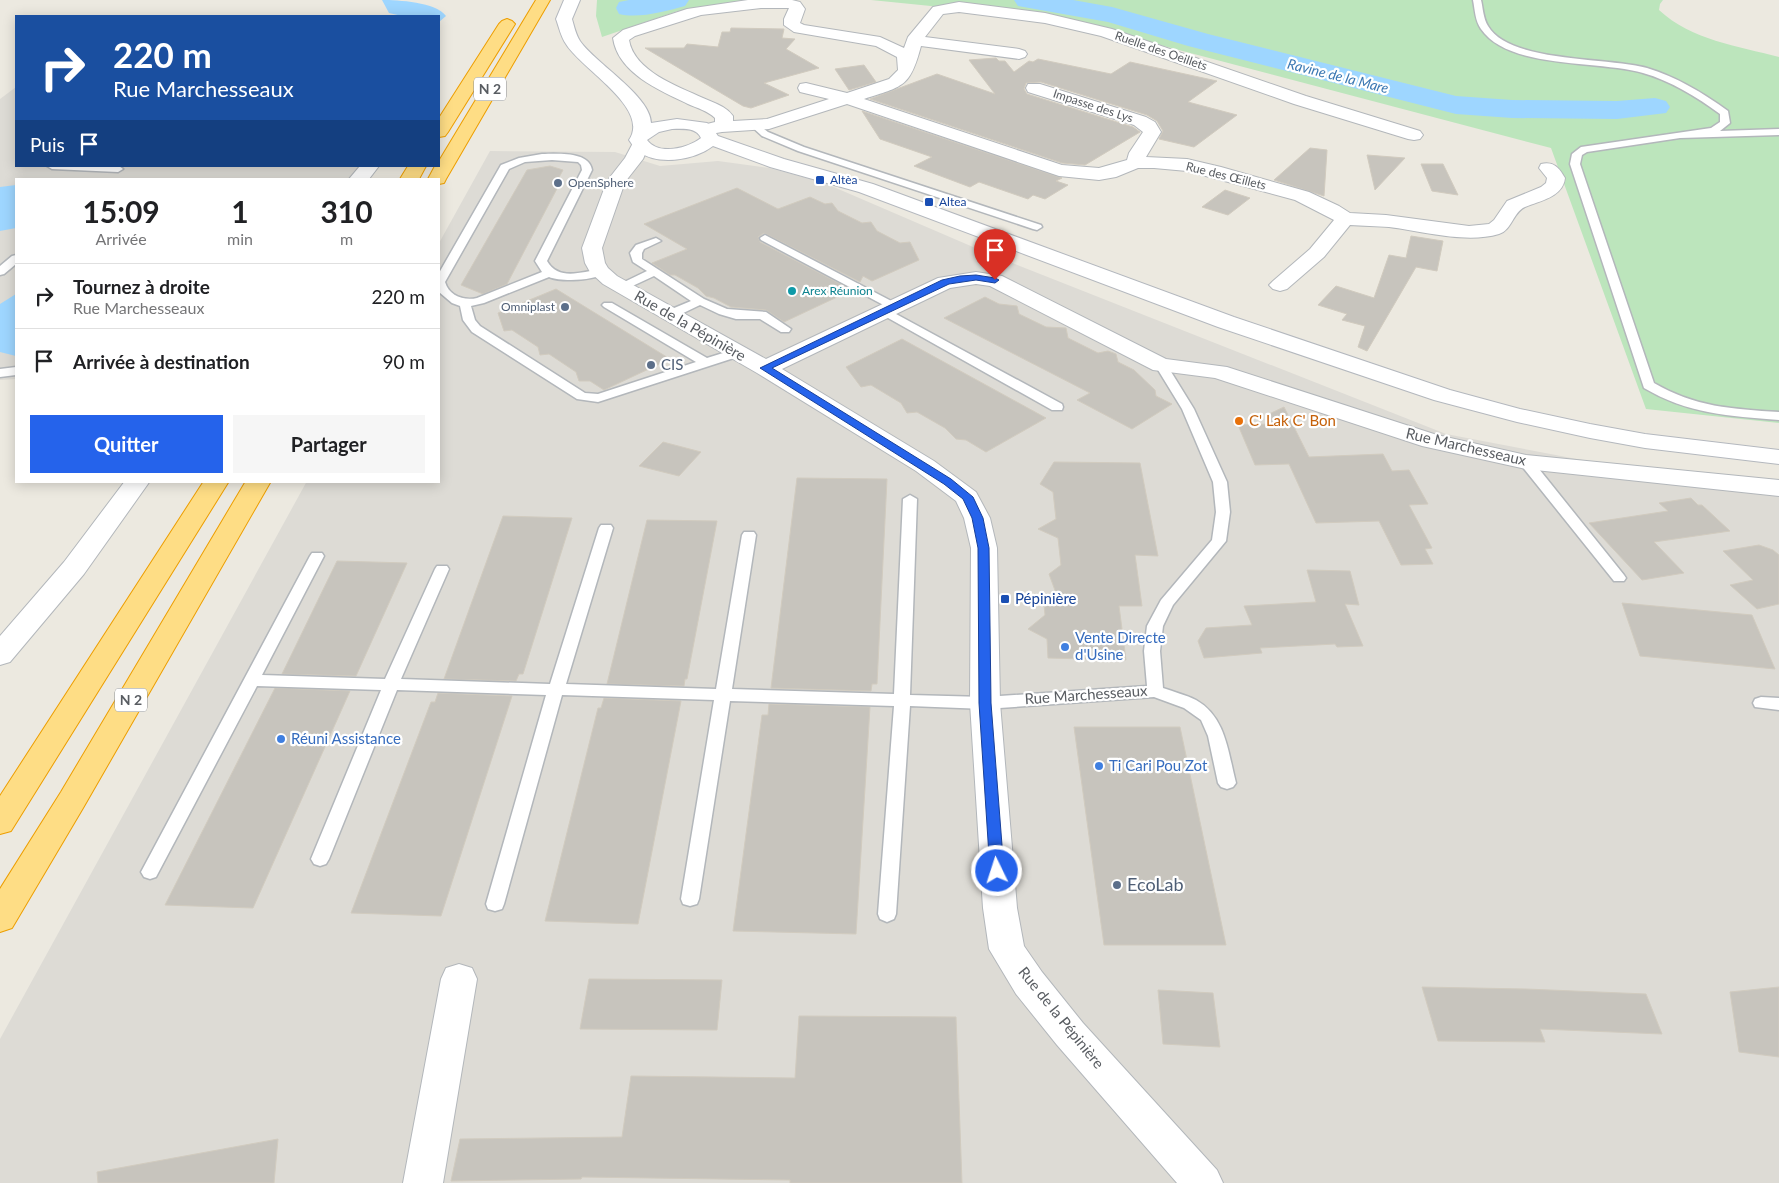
<!DOCTYPE html>
<html lang="fr">
<head>
<meta charset="utf-8">
<style>
	body { margin:0; font-family:Lato,sans-serif; background:#f6f6f6; color:#202124; height:100vh; display:flex; flex-direction:column; font-size:19px; white-space:nowrap }
	* { box-sizing:border-box; margin:0 }
	p { font-size:16px; color:#757577 }
	.icon { flex:none; width:28px; height:28px; fill:none; stroke:currentColor; stroke-width:2; stroke-linecap:round; stroke-linejoin:round }
	.map { position:relative; flex:1; overflow:hidden }
	.side { position:absolute; left:15px; top:178px; width:425px; height:305px; display:flex; flex-direction:column; background:#fff; border-radius:0px; box-shadow:0 2px 12px #0003 }
	.side>* { flex:none }
	.top-card { position:absolute; left:15px; top:15px; width:425px; height:152px; border-radius:0px; box-shadow:0 2px 12px #0003; background:#1a4fa0; color:#fff; overflow:hidden }
	.pin { position:absolute; display:grid; place-items:center; width:42px; height:42px; color:#fff; margin:-51px -21px; border-radius:50% 50% 50% 0; rotate:-45deg; box-shadow:0 0 5px #0007 }
	.pin .icon { rotate:45deg }
	.me { position:absolute; width:55px; margin:-28px; rotate:356deg; stroke-linejoin:round; filter:drop-shadow(0 0 4px #0008) }
	.turn { display:flex; align-items:center; gap:18px; height:105px; padding:0 15px; font-size:22px }
	.turn .icon { width:65px; height:65px; stroke-width:2.5 }
	.turn b { display:block; font-size:35px; line-height:42px }
	.then { display:flex; align-items:center; height:48px; padding:0 15px; background:#0003; gap:10px; font-size:19px }
	.eta { display:flex; justify-content:space-evenly; align-items:center; height:85px; text-align:center }
	.eta b { font-size:30px; font-weight:700; line-height:35px }
	.action { display:flex; gap:10px; margin-top:auto; padding:10px 15px }
	.action a { flex:1; height:58px; border-radius:0px; background:#2563eb; color:#fff; font-size:20px; font-weight:700; line-height:58px; text-align:center }
	.action a+a { background:#f6f6f6; color:#202124 }
	ul { padding:0; list-style:none }
	li { display:flex; align-items:center; gap:15px; height:65px; padding:0 15px; border-top:1px solid #e0e0e0 }
	li div { flex:1 }
	li b { display:block; font-size:19px }
	li em { font-style:normal }
	.map>svg:first-child { display:block }
	.industrial { fill:#dddbd5 }
	.green { fill:#bce5bc }
	.water { fill:#9ed6ff }
	.lines { fill:none; stroke-linecap:round; stroke-linejoin:round }
	.river { fill:#9ed6ff; fill-rule:evenodd }
	.building { fill:#c7c4bd; stroke:#d1cbbf }
	.lane-casing { stroke:#b3b7bb; stroke-width:3 }
	.street-casing { stroke:#b3b7bb; stroke-width:2 }
	.secondary-casing { stroke:#b4b8be; stroke-width:2 }
	.highway-casing { stroke:#ed9e00; stroke-width:2 }
	.lane { fill:#fff; fill-rule:evenodd }
	.street { fill:#fff; fill-rule:evenodd }
	.secondary { fill:#fff; fill-rule:evenodd }
	.highway { fill:#fedd85; fill-rule:evenodd }
	.route { fill:#2563eb; stroke:#184099 }
	.transit-dot { fill:#1a4fb4; stroke:#fff; stroke-width:2 }
	.service-dot { fill:#5c6f8a; stroke:#fff; stroke-width:2 }
	.culture-dot { fill:#0f9aa8; stroke:#fff; stroke-width:2 }
	.food-dot { fill:#e8710a; stroke:#fff; stroke-width:2 }
	.shop-dot { fill:#3f7fe0; stroke:#fff; stroke-width:2 }
	.labels { text-anchor:middle; stroke-width:4.5; stroke-linejoin:round; paint-order:stroke }
	.far-street-label { font-size:12px; fill:#595d62; stroke:#fff }
	.far-transit-label { font-size:12px; fill:#164399; stroke:#fff; text-anchor:start }
	.far-service-label { font-size:12px; fill:#4e5e75; stroke:#fff; text-anchor:start }
	.far-culture-label { font-size:12px; fill:#0d838f; stroke:#fff; text-anchor:start }
	.far-water-label { font-size:14px; font-style:italic; fill:#3a77b2; stroke:#fff }
	.shield { fill:#fff; stroke:#8b8e91; stroke-width:1 }
	.shield-label { font-size:14px; font-weight:bold; fill:#595d62 }
	.street-label { font-size:15px; fill:#595d62; stroke:#fff }
	.service-label { font-size:15px; fill:#4e5e75; stroke:#fff; text-anchor:start }
	.food-label { font-size:15px; fill:#c56008; stroke:#fff; text-anchor:start }
	.transit-label { font-size:15px; fill:#164399; stroke:#fff; text-anchor:start }
	.shop-label { font-size:15px; fill:#366cbe; stroke:#fff; text-anchor:start }
	.near-service-label { font-size:18px; fill:#4e5e75; stroke:#fff; text-anchor:start }
</style>
</head>
<body>
<div class="map">
<svg width="1779" height="1183" viewBox="0 0 1779 1183">
	<rect width="100%" height="100%" fill="#ece9e0"/>
	<path class="industrial" d="M16,87v79h349l-10,13h-339v200l-16,1v-281z
		M490,151l125,1 45,14 58,-5 51,7 53,14 165,71 459,181 194,37 139,11v701h-1779v-144l307,-558h132v-238z"/>
	<path class="green" d="M597,0h170l-89,11 -76,26 -6,-21z
		M871,0h792l-3,4 -1,6c32,30 79,36 120,47v366l-133,-14 -95,-261 -490,-129z"/>
	<path class="water" d="M16,185v43l-16,3v-44z
		M16,294v62l-16,-4v-48z"/>
	<g class="lines">
		<path class="river" d="M382,0c16,0 54,2 64,16l-7,6v-6h-37l-13,-3z
			M629,0h60l-4,6c-19,5 -46,13 -66,8l-3,-6 3,-6z
			M1014,0h59l39,7 96,27 248,62 56,4 105,1 38,-3 11,3 4,6 -4,6 -49,6 -105,-1 -56,-4 -268,-68 -80,-24 -90,-16z"/>
	</g>
	<path class="building" d="M731,28l53,1 -2,9 13,1 -9,10 33,19 -55,15 25,12 -38,13 -8,-2 -98,-58h39l3,-4 31,3 4,-15h8z
		M996,58l3,3h6l9,11 15,-11 4,1 5,-3 73,15 19,-12 55,12 32,7 -29,21 49,13 -43,32 -35,-8 4,-8 -6,-10 -10,-6 -106,-33 -15,1 -2,6 3,5 106,33 7,5 -55,33 -23,-2 -192,-64 67,-25 58,20 -26,-34z
		M864,65l12,17 -27,8 -14,-21z
		M862,111l200,67 -6,3 12,4 -23,14 -12,-4 -5,4 -49,-17 -9,5 -56,-21 18,-9 -52,-18z
		M1310,148l17,2 -3,46 -50,-16z
		M1367,155l38,3 -30,32z
		M1421,164h22l15,31 -26,-4z
		M550,166l13,4 -6,11h4l-54,103 -24,10 -22,-9 66,-115z
		M737,188l41,21 32,-12 15,7 7,-1 6,8 24,12 9,-1 6,9 23,12 10,-1 9,18 -47,21 -9,-5 -3,6 -96,-49 -6,4 2,5 92,48 -68,32 -18,-12 -35,-3 -17,-9 -8,-2 -8,-8 -23,-13h-5l-18,-12 35,-14 -43,-25z
		M1225,190l25,8 -22,17 -26,-8z
		M1411,236l32,5 -6,30 -21,-4 -49,84 -9,-4 7,-21 -23,-6 5,-6 -29,-9 18,-19 38,12 15,-43 17,3z
		M556,289l114,70 -66,31 -14,-9h-11l-3,-9 -27,-18 -9,1 -2,-8 -26,-17 -8,1 -6,-18z
		M985,297l14,7 18,2 2,8 27,13 20,1 2,10 30,15 10,-2 8,3 2,8 16,8 21,20 1,6 16,8 -40,25 -55,-29 13,-7 -146,-75z
		M902,339l144,79 -60,34 -20,-12 -10,-1 -11,-11 -28,-16 -10,1 -6,-10 -30,-18 -10,2 -15,-20z
		M1284,407l25,50 74,-3 9,17 17,-1 19,34 -19,1 23,43 -7,1 8,15 -32,1 -22,-44 -63,2 -27,-59 -34,1 -17,-40 33,-1 -4,-9z
		M663,442l38,10 -22,24 -40,-10z
		M1054,462l86,1 18,93 -23,-1 7,51h-23l7,54 -78,-2 -1,-19 -19,-10 17,-14 -1,-11h16l-11,-30 12,-9 -3,-27 -20,-9 18,-10 -3,-27 -13,-8z
		M797,478l90,1 -10,205h-5l-1,7 -100,-3z
		M1691,498l7,7h4l28,26 -76,11 30,31 -42,7 -53,-57 79,-12 -9,-8z
		M503,516l69,2 -49,156h-4l-3,7 -72,-2z
		M647,520l70,1 -30,158h-2l-1,7 -77,-2z
		M1759,545l14,5 6,5v49l-22,5 -27,-24 23,-5 -30,-29z
		M337,561l70,2 -51,113 -74,-2z
		M1307,570l43,1 9,34 -14,-1 18,42 -26,1 -2,-3 -75,4 2,5 -58,5 -6,-17 8,-13 46,-3 -8,-19 72,-4z
		M1622,603l130,12 23,54 -135,-13z
		M275,688l75,3 -97,217 -88,-3z
		M438,693l74,3 -71,220 -90,-3 80,-211h4z
		M604,698l77,3 -43,223 -93,-3 53,-213h3z
		M769,704l101,3 -14,227 -123,-3 29,-216h6z
		M1074,727h106l46,218h-122z
		M589,979l133,1 -5,50 -137,-1z
		M1422,987l104,2 120,5 16,40 -122,-5 5,13 -107,-1z
		M1779,987v70l-40,-5 -9,-60z
		M1158,990l55,3 7,54 -57,-3z
		M799,1016l157,1 6,166h-172v-3l-208,-3 -1,2 -130,2 9,-42 162,-2 9,-61 164,2z
		M278,1139l-4,44h-176l-1,-11z"/>
	<g class="lines">
		<g class="lane-casing">
			<path id="lane" d="M1473,0h8c2,8 2,18 7,26 21,37 121,31 159,42 30,9 56,25 81,43l2,12 -10,8 59,-2v6l-99,3 -93,14 -5,3 -2,9 74,219c41,24 78,26 125,29v8c-50,-4 -91,-6 -135,-32l-74,-224 2,-10 9,-7 130,-19 9,-6v-8c-23,-17 -49,-33 -77,-41 -43,-13 -134,-3 -162,-44 -6,-8 -6,-19 -8,-29z
				M756,123l12,9 36,15 237,78 1,2 -5,3 -4,-1 -235,-78 -36,-15 -11,-10z
				M542,154c15,0 47,-3 50,16l-45,91c11,20 35,11 53,8l6,3c-10,9 -45,10 -57,5l-65,26 -13,3 4,14 5,6 105,67 13,1 98,-32 -92,-55 -2,-2 2,-2h8l95,55 29,-9 6,4 -2,3 -142,46 -21,-3 -105,-67 -9,-12 -3,-14 -8,-3 -13,-11v-19l62,-108 18,-7zM552,160l26,2 3,3 1,5 -47,91 7,11 -65,26c-13,3 -28,-2 -32,-16l64,-113 16,-7z
				M47,166h72l4,3 -5,3 -66,-3z
				M765,235l134,70 2,2 -6,4 -4,-2 -130,-69 -1,-2z
				M656,238l5,3 -17,8 -2,4v6l62,40 23,10 39,3 25,17 -2,3h-8l-21,-13h-24l-17,-5 -19,-9 -25,12h-8l-2,-3 2,-3 24,-10 -37,-25 -28,13h-8l-2,-2 2,-2 29,-14 -14,-9 -3,-9 6,-8z
				M16,255v9l-12,10 -4,1v-9l12,-10z
				M885,308l177,96 1,3 -1,3h-10l-171,-96 -2,-2z
				M1161,361l4,1 29,47 33,73 3,30 -4,29 -53,64 -10,21 -3,25 3,37c11,4 23,7 33,12 30,17 32,52 40,83l-3,4 -6,2 -6,-2 -3,-4 -10,-47 -7,-16 -17,-12 -30,-11 -169,12 -75,-3 -14,208 -2,5 -7,3 -7,-3 -2,-5 16,-208 -164,-5 -31,198 -2,5 -7,2 -7,-2 -2,-5 33,-199 -152,-5 -58,209 -2,5 -7,2 -7,-2 -2,-5 60,-209 -149,-5 -68,169 -3,5 -6,2 -6,-2 -3,-5 70,-169 -124,-4 -101,191 -6,2 -6,-2 -3,-5 169,-316 2,-3h10l2,3 -62,119 123,4 50,-110 2,-3h10l2,3 -48,110 149,5 49,-156 2,-3h10l2,3 -47,156 150,5 26,-154 2,-3h10l2,3 -24,154 162,5 9,-195 7,-4 7,4 -7,196 75,2 162,-11 -3,-35 3,-25 14,-26 51,-60 4,-28 -3,-30 -31,-73 -27,-44z
				M16,367v8l-16,2v-8z
				M1526,458l5,1 93,116 2,3 -2,3h-10l-93,-116 -2,-3z
				M1761,697l18,1v12l-24,-3 -2,-4 2,-4z"/>
		</g>
		<g class="street-casing">
			<path id="street" d="M748,0h44l8,2 5,7 -5,14 4,2 76,12 24,11 4,-11 25,-30 26,-5 86,11 67,16 194,67 114,35 3,4 -3,4 -6,1 -6,-1 -114,-35 -193,-68 -56,-13 -86,-11 -16,2 -18,23 94,12 6,2 2,3 -2,3 -6,2 -98,-13c-11,42 -18,40 -57,53l198,66 37,3 28,-8 2,-7 14,-21 -9,-7 -106,-33 -2,-4 2,-4h12l106,33 9,5 6,10 -15,25 41,2 34,8 88,25 30,14 11,7 36,2 83,11 20,-2 5,-4 13,-19 34,-14 5,-4 1,-5 -8,-10 2,-4c13,-3 18,4 24,14 -2,19 -25,23 -40,29 -12,5 -13,23 -26,27 -33,10 -77,-3 -110,-7 -13,-1 -26,-1 -39,-2l-26,32 -37,32 -7,2 -7,-2 -4,-4 4,-4 37,-32 24,-29 -39,-20 -108,-29 -33,-3h-16l-22,9 -17,3 -40,-4 -212,-72 -78,25 -47,3 -17,3 -6,-1 -3,-4 3,-4 16,-4v-4c-7,-7 -18,-10 -27,-14 -29,-14 -70,-31 -75,-66l10,-8 64,-21zM761,8h28l-5,11v6l10,7 82,14 21,11 1,13 -9,9 -42,14 -41,-10 -6,1 -2,4 2,4 29,7 -62,20 -34,2v-5c-7,-10 -19,-13 -30,-18 -26,-12 -69,-27 -74,-58l6,-4 66,-21z
				M640,140l6,1 3,4 -6,14 -18,23 -23,66 3,15 3,5 9,8 149,83 172,-81 38,-6 26,4 164,83 61,8 210,68 89,20 253,25v16l-253,-27 -104,-23 -207,-68 -62,-8 -163,-84 -14,-2 -26,4 -168,81 152,92 42,31 14,26 7,30 3,155 17,205 7,38 18,26 41,51 134,147 6,13h-46l-120,-138 -41,-51 -27,-45 -6,-41 -13,-205 1,-155 -7,-30 -8,-17 -40,-30 -159,-98 -154,-89 -13,-12 -5,-9 -3,-15 25,-67 18,-23 9,-17z
				M360,166h19l-10,13h-20z
				M125,481h25l-66,93 -74,88 -10,3v-29l64,-74z
				M459,964l13,4 5,11 -34,204h-40l38,-204 5,-11z"/>
		</g>
		<g class="secondary-casing">
			<path id="secondary" d="M564,0h16l-8,19c2,7 4,16 8,22 15,22 71,55 71,82l26,-4 30,4 4,3 7,10 66,23 89,25 361,133 216,73 70,19 70,15 55,10 134,16v14l-134,-16 -55,-10 -73,-16 -83,-22 -216,-73 -359,-135 -89,-25 -57,-21c-18,14 -54,20 -74,6 -4,-2 -7,-8 -10,-12 22,-32 -48,-71 -63,-96 -5,-7 -7,-17 -10,-25zM672,129c10,0 24,-2 29,9 -13,10 -42,18 -54,2l12,-8z"/>
		</g>
		<g class="highway-casing">
			<path id="highway" d="M536,0h14l-104,179 -2,4 -5,1v-5h-11l7,-13h4v-5z
				M507,19l5,2 3,3 -67,108 -3,4 -6,1v-19l60,-94 3,-3z
				M408,166h18l-7,13h-19z
				M204,481h25l-218,350 -11,3v-38z
				M246,481h25l-188,327 -71,120 -12,4v-43l61,-97z"/>
		</g>
		<use href="#lane" class="lane"/>
		<use href="#street" class="street"/>
		<use href="#secondary" class="secondary"/>
		<use href="#highway" class="highway"/>
	</g>
	<path class="route" d="M976,275l19,3 4,2 -4,3 -19,-3 -27,4 -177,84 179,111 22,18 10,21 6,30 2,155 13,168 -2,4 -5,1 -5,-1 -2,-4 -11,-168 -1,-155 -6,-30 -9,-19 -19,-15 -184,-116 182,-88 18,-4z"/>
	<g class="transit-dot">
		<rect x="815" y="175" width="10" height="10" rx="2.5"/>
		<rect x="924" y="197" width="10" height="10" rx="2.5"/>
		<rect x="1000" y="594" width="10" height="10" rx="2.5"/>
	</g>
	<g class="service-dot">
		<circle cx="558" cy="183" r="5"/>
		<circle cx="565" cy="307" r="5"/>
		<circle cx="651" cy="365" r="5"/>
		<circle cx="1117" cy="885" r="5"/>
	</g>
	<circle class="culture-dot" cx="792" cy="291" r="5"/>
	<circle class="food-dot" cx="1239" cy="421" r="5"/>
	<g class="shop-dot">
		<circle cx="1065" cy="647" r="5"/>
		<circle cx="281" cy="739" r="5"/>
		<circle cx="1099" cy="766" r="5"/>
	</g>
	<g class="labels">
		<g class="far-street-label">
			<text transform="translate(1161 51) rotate(19)" y="4">Ruelle des Oeillets</text>
			<text transform="translate(1093 106) rotate(18)" y="4">Impasse des Lys</text>
			<text transform="translate(1226 176) rotate(14)" y="4">Rue des Œillets</text>
		</g>
		<g class="far-transit-label">
			<text x="830" y="184">Altèa</text>
			<text x="939" y="206">Altea</text>
		</g>
		<g class="far-service-label">
			<text x="568" y="187">OpenSphere</text>
			<text x="555" y="311" text-anchor="end">Omniplast</text>
		</g>
		<g class="far-culture-label">
			<text x="802" y="295">Arex Réunion</text>
		</g>
		<g class="far-water-label">
			<text transform="translate(1338 76) rotate(14)" y="5">Ravine de la Mare</text>
		</g>
		<g class="shield">
			<rect x="474" y="77.5" width="32" height="23" rx="4"/>
			<rect x="115" y="688.5" width="32" height="23" rx="4"/>
		</g>
		<g class="shield-label">
			<text x="490" y="94">N 2</text>
			<text x="131" y="705">N 2</text>
		</g>
		<g class="street-label">
			<text transform="translate(690 326) rotate(30)" y="5">Rue de la Pépinière</text>
			<text transform="translate(1466 447) rotate(13)" y="5">Rue Marchesseaux</text>
			<text transform="translate(1086 695) rotate(-4)" y="5">Rue Marchesseaux</text>
			<text transform="translate(1061 1018) rotate(51)" y="5">Rue de la Pépinière</text>
		</g>
		<g class="service-label">
			<text x="661" y="370">CIS</text>
		</g>
		<g class="food-label">
			<text x="1249" y="426">C' Lak C' Bon</text>
		</g>
		<g class="transit-label">
			<text x="1015" y="604">Pépinière</text>
		</g>
		<g class="shop-label">
			<text x="1075" y="643">Vente Directe<tspan x="1075" dy="17">d'Usine</tspan></text>
			<text x="291" y="744">Réuni Assistance</text>
			<text x="1109" y="771">Ti Cari Pou Zot</text>
		</g>
		<g class="near-service-label">
			<text x="1127" y="891">EcoLab</text>
		</g>
	</g>
</svg>
<div class="pin" style="left:995px;top:280px;background:#d93025"><svg class="icon" aria-label="arrive" viewBox="0 0 24 24"><path d="M6 21V4h12l-3 4 3 4H6"/></svg></div>
<svg class="me" style="left:997px;top:871px" viewBox="-20 -20 40 40"><circle r="17" fill="#2563eb" stroke="#fff" stroke-width="3"/><path d="M0-11L8 9 0 5-8 9z" fill="#fff"/></svg>
<div class="top-card">
<div class="turn"><svg class="icon" aria-label="right" viewBox="0 0 24 24"><path d="M7 20v-9h11M14 6l5 5-5 5"/></svg><div><b>220 m</b>Rue Marchesseaux</div></div>
<div class="then">Puis<svg class="icon" aria-label="arrive" viewBox="0 0 24 24"><path d="M6 21V4h12l-3 4 3 4H6"/></svg></div>
</div>
<section class="side">
<div class="eta">
<div><b>15:09</b><p>Arrivée</p></div>
<div><b>1</b><p>min</p></div>
<div><b>310</b><p>m</p></div>
</div>
<ul>
<li><svg class="icon" aria-label="right" viewBox="0 0 24 24"><path d="M7 20v-9h11M14 6l5 5-5 5"/></svg><div><b>Tournez à droite</b><p>Rue Marchesseaux</p></div><em>220 m</em></li>
<li><svg class="icon" aria-label="arrive" viewBox="0 0 24 24"><path d="M6 21V4h12l-3 4 3 4H6"/></svg><div><b>Arrivée à destination</b></div><em>90 m</em></li>
</ul>
<div class="action"><a>Quitter</a><a>Partager</a></div>
</section>
</div>
</body>
</html>
